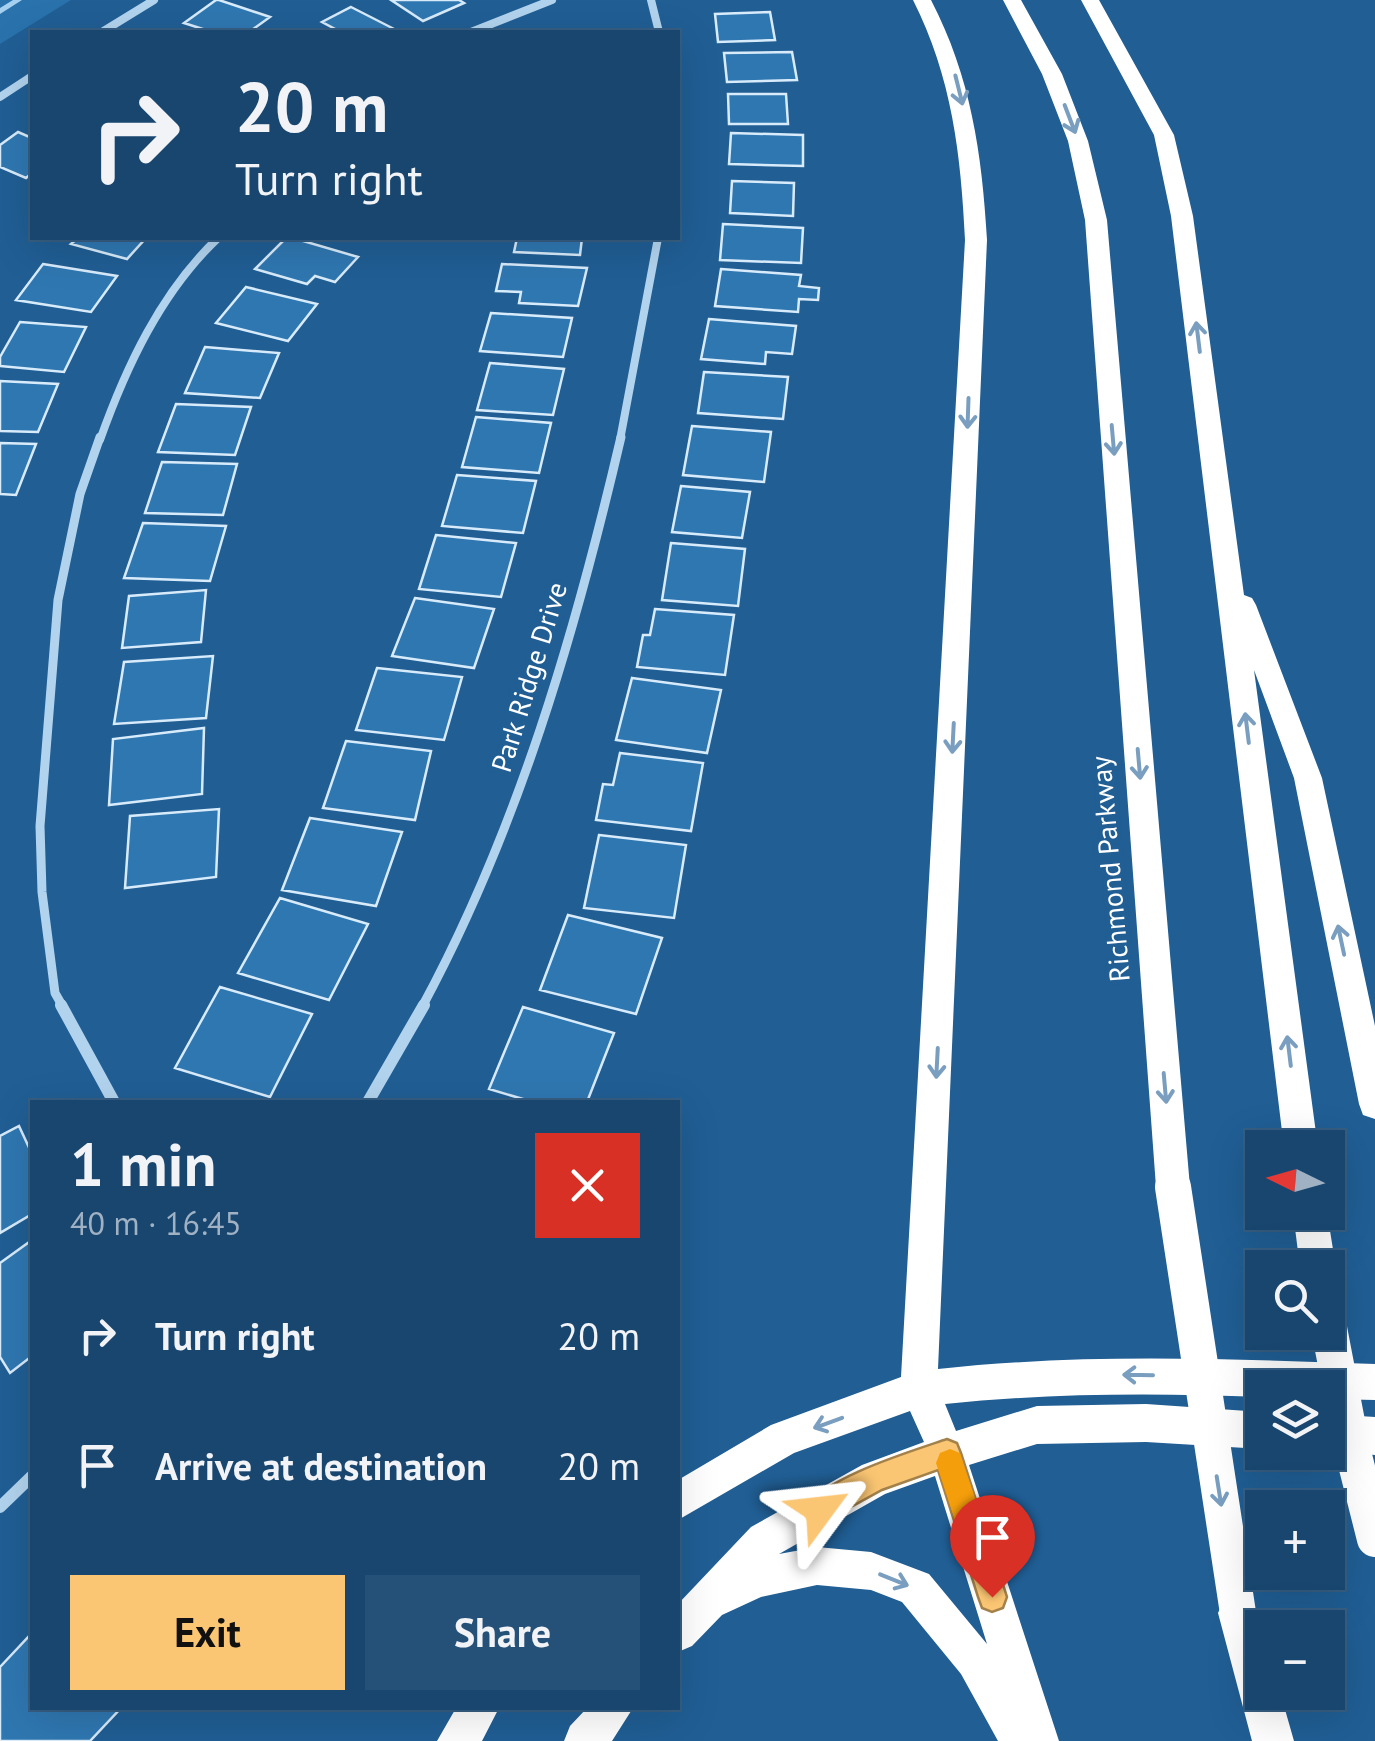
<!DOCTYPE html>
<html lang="en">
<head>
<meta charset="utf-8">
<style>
	body { margin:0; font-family:"PT Sans",sans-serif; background:#255077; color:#f1f3f6; height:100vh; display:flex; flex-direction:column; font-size:38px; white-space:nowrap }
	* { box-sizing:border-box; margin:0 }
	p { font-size:32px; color:#9fb1c3 }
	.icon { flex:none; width:55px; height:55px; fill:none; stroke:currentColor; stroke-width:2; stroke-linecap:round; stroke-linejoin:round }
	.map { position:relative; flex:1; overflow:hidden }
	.sheet { position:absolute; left:30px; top:1100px; width:650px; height:610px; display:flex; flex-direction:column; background:#18466f; border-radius:0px; box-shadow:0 10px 40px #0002,0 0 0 2px #365e82 }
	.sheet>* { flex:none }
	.banner { position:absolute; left:30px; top:30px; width:650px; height:210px; border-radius:0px; box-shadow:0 10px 40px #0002,0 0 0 2px #365e82; background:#18466f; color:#f1f3f6; overflow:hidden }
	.needle { width:65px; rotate:275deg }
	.tools { position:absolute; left:1245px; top:1130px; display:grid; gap:20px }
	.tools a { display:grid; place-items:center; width:100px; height:100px; border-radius:0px; background:#18466f; box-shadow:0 10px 40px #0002,0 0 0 2px #365e82; font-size:50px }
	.pin { position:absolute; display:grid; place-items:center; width:85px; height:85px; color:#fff; margin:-102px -42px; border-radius:50% 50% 50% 0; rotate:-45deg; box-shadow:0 0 10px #0007 }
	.pin .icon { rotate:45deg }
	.me { position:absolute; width:110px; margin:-55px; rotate:60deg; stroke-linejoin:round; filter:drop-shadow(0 0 8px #0008) }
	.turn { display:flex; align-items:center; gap:35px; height:210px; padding:0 40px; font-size:45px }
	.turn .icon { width:130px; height:130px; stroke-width:2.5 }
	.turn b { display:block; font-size:70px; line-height:85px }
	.round { display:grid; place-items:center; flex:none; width:105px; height:105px; border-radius:0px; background:#255077 }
	.headline { display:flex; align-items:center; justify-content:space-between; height:170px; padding:0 40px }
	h1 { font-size:60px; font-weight:700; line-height:75px }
	.cta { display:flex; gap:20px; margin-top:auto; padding:20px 40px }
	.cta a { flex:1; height:115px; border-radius:0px; background:#fbc673; color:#111; font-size:40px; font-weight:700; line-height:115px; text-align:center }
	.cta a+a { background:#255077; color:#f1f3f6 }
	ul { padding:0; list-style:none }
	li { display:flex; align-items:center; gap:30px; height:130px; padding:0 40px }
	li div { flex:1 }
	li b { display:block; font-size:38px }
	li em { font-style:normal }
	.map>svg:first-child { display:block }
	.green { fill:#2972ac }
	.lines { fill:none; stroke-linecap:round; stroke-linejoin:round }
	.stream { fill:#a6d0ef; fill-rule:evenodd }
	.building { fill:#2f77b1; stroke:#d8ebfa; stroke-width:2.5 }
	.street-far2 { stroke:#b2d3ee; stroke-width:8 }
	.street-far1 { stroke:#b2d3ee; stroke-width:9 }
	.street { stroke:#b2d3ee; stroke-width:12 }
	.highway { fill:#fff; fill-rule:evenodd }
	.highway-bridge { stroke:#fff; stroke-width:36 }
	.oneway { stroke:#799ebf }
	.route { fill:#fbc673; stroke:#a3814b; stroke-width:2.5 }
	.slow { fill:#f59e0b }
	.labels { text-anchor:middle; stroke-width:10; stroke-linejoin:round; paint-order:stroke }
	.street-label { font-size:28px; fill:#fff; stroke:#205e94 }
</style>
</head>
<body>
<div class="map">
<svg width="1375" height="1741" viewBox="0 0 1375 1741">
	<rect width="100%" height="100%" fill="#205e94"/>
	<path class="green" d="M0,0h71l-71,44z"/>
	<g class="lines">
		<path class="stream" d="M13,0h9l-22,14v-6z"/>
	</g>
	<path class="building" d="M216,0h3l51,17 -21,15h-37l-28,-9z
		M391,0h68l5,3 -41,18z
		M351,7l49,25h-71l6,-3 -13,-7z
		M770,12l5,28 -57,2 -3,-28z
		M792,52l5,28 -70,2 -3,-29z
		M728,94h58l2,30h-59z
		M18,132l14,6v35l-6,5 -26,-11v-22z
		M731,133l72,2v31l-74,-2z
		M732,181l62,2 -1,33 -63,-3z
		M723,224l80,4 -2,35 -81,-3z
		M78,238h68l-19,21 -56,-15z
		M286,238h7l65,19 -23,25 -20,-6 -8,8 -52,-15z
		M517,238h65l-2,17 -66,-3z
		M43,264l74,12 -26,36 -75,-12z
		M502,264l85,4 -9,38 -59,-3 2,-11 -25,-1z
		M721,269l80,6 -2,11 20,2 -1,12 -19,-1 -1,13 -83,-6z
		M246,287l71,17 -29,37 -72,-18z
		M491,313l81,5 -9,39 -83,-6z
		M709,319l87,7 -4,28 -26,-2 -1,12 -64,-5z
		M20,322l66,5 -22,45 -64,-6v-9z
		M205,347l74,6 -19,45 -75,-5z
		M490,363l74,6 -11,46 -76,-5z
		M704,372l84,5 -5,42 -85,-6z
		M0,381l58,3 -20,48 -38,-1z
		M176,404l75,3 -16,48 -77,-3z
		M476,417l75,6 -12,50 -77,-6z
		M692,426l79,6 -7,50 -81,-7z
		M0,443l36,1 -20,51 -16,-1z
		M162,462l75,2 -14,51 -78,-2z
		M457,475l79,6 -13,52 -81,-7z
		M681,486l69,6 -8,46 -70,-6z
		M143,523l83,3 -16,55 -86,-3z
		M436,535l80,8 -15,54 -82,-8z
		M671,543l74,6 -7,57 -76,-6z
		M206,590l-5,52 -79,6 7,-52z
		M415,598l79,11 -20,59 -82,-12z
		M655,609l79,6 -9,60 -88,-8 6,-32h7z
		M213,656l-7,62 -92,6 10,-62z
		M377,668l85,9 -18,63 -88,-10z
		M632,678l89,12 -14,63 -91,-13z
		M204,728l-2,66 -93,11 4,-66z
		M346,741l85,10 -16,69 -92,-12z
		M620,753l83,10 -12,68 -95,-11 7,-36 10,1z
		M219,809l-3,68 -91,11 5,-72z
		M310,818l92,14 -26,74 -94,-16z
		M599,835l87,10 -12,73 -90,-10z
		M280,898l88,26 -39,76 -91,-27z
		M568,915l94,23 -26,76 -96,-24z
		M220,987l92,27 -42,83 -95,-29z
		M523,1007l91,26 -27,69h-54l-44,-13z
		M19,1126l13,28v60l-32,19v-97z
		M32,1240v116l-22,17 -10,-16v-94z
		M32,1633v75h89l-31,33h-90v-74z"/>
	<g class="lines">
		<path class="street-far2" d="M651,0l8,32
			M102,32l52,-32
			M471,32l81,-32
			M0,97l32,-21
			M100,440c26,-73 61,-148 118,-202
			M620,440l38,-202"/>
		<path class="street-far1" d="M63,1007l-8,-14 -13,-101 -2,-66 18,-226 22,-106 20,-57
			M422,1007c96,-178 153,-373 199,-570"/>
		<path class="street" d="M61,1005l53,97
			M368,1102l56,-97
			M0,1507l32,-31"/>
		<path class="highway" d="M913,0h18c40,77 51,154 56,240l-49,1129c146,-16 290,-10 437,-5v36l-47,-1v-11h-66v9c-107,-4 -211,-4 -317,7l11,27 81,-25 109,-2 116,8v37l-116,-7 -109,2 -68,21 90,276h-61l-37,-67 -59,-72 -31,-12 -54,-5 -56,12 -39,18 -30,31 -14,6v-48l73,-77 111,-62 62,-23 -14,-31 -116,42 -116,67v-40l93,-55 130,-48 64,-1137c-4,-85 -13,-163 -52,-240zM935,1476l52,168 -58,-70 -58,-22 -54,-5 -38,7 106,-60z
			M1003,0h18l41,74 26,67 19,79 83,967 -5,11 -12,5 -12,-5 -5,-11 -71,-967 -17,-79 -26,-67z
			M1081,0h18l75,135 19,81 51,379 8,3 4,7 66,173 53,248v93l-12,-4 -4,-11 -65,-326 -40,-108 64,478h-34l-113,-932 -17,-81z
			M1293,1212h34l9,56 -6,12 -2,1v-13h-28z
			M1328,1414l47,3v38l-47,-4z
			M1238,1593l14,6 10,31v62h18l14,49h-42l-34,-128 6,-14z
			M456,1708h43l-17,33h-45z
			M587,1708h46l-21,33h-48l6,-15z"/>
		<path class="highway-bridge" d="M1173,1187l65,426
			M1328,1323l24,125 23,91"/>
	</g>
	<defs><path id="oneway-shaft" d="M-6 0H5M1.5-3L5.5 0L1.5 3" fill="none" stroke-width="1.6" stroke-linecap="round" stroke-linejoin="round" transform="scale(2.5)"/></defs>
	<g class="oneway">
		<use href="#oneway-shaft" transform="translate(959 90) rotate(76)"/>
		<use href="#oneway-shaft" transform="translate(1070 119) rotate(69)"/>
		<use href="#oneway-shaft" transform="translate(1198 337) rotate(-97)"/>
		<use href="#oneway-shaft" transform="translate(968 413) rotate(92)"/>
		<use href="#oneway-shaft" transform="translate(1113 440) rotate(85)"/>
		<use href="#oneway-shaft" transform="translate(1247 728) rotate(-97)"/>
		<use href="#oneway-shaft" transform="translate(953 738) rotate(93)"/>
		<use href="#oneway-shaft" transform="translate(1139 764) rotate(85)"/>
		<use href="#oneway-shaft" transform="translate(1341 940) rotate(-102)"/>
		<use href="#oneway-shaft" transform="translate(1289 1051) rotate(-97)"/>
		<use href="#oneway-shaft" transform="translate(937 1063) rotate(93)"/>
		<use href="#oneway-shaft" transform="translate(1165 1088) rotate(85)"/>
		<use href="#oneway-shaft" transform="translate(1138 1375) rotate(-179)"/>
		<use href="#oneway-shaft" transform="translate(828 1423) rotate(160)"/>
		<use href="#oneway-shaft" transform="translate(1219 1491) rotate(81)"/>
		<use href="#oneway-shaft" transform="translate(894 1580) rotate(22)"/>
	</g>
	<path class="route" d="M947,1439l10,4 4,10 46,144 -4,11 -11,4 -10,-4 -4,-11 -40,-127 -56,20 -62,34 -10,-4 -5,-10c13,-31 110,-60 142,-71z"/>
	<path class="slow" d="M950,1449l10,4 22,66 -4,10 -10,4 -10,-4 -22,-66 4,-10z"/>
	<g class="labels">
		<g class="street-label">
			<text transform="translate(529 677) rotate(-73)" y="10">Park Ridge Drive</text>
			<text transform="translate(1110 869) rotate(-95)" y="10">Richmond Parkway</text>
		</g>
	</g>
</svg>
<div class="tools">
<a><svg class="needle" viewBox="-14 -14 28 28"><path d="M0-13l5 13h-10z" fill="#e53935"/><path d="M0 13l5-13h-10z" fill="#9fb1c3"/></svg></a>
<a><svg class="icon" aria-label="search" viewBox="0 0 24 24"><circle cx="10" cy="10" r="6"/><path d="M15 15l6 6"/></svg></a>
<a><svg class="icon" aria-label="layers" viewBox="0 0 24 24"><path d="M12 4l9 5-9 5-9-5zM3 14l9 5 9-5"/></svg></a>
<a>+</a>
<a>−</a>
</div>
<div class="pin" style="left:992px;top:1597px;background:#d93025"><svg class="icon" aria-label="arrive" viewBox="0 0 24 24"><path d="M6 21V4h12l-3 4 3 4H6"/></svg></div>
<svg class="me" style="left:820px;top:1510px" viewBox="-20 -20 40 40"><path d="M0-17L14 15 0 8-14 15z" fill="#fbc673" stroke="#fff" stroke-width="4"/></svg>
<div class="banner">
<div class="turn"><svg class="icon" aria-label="right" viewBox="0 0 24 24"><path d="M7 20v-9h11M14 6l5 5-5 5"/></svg><div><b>20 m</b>Turn right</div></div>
</div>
<section class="sheet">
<div class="headline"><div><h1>1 min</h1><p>40 m · 16:45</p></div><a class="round" style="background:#d93025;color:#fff"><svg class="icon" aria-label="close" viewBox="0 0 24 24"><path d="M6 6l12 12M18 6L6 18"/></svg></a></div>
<ul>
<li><svg class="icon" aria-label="right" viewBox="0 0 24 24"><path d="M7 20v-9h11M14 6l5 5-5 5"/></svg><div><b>Turn right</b></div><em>20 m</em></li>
<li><svg class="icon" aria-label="arrive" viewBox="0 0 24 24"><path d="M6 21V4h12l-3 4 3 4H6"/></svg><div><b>Arrive at destination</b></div><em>20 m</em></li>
</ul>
<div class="cta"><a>Exit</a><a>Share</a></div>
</section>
</div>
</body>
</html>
